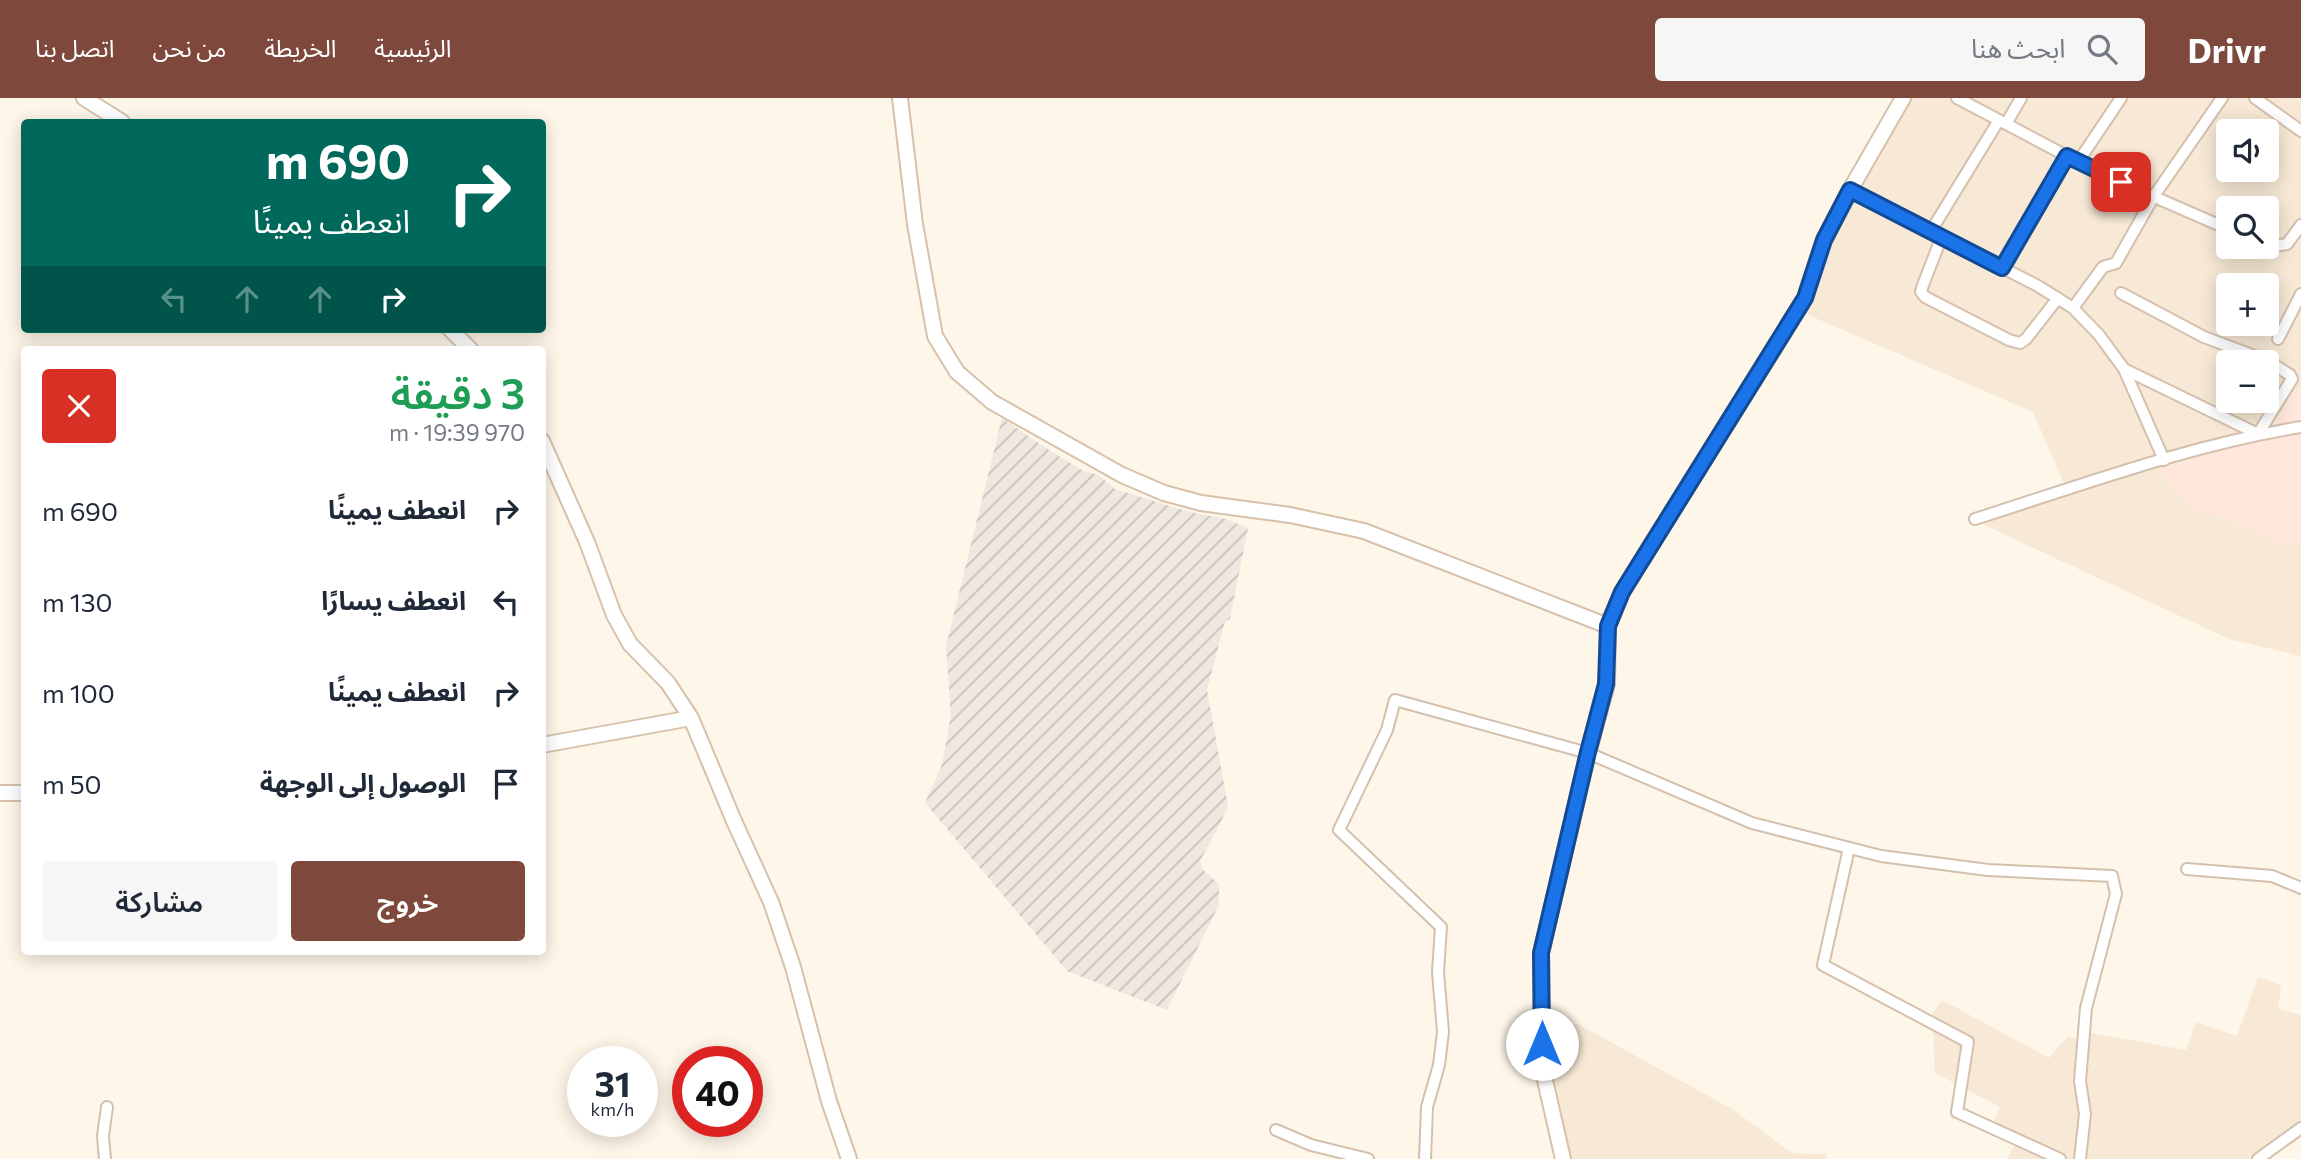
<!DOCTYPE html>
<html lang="ar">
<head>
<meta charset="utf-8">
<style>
	body { margin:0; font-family:Commissioner,"Noto Sans Arabic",sans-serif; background:#f6f6f7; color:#1f2937; direction:rtl; height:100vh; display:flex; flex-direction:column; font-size:26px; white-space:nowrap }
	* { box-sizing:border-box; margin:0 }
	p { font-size:23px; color:#747a83 }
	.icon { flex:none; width:38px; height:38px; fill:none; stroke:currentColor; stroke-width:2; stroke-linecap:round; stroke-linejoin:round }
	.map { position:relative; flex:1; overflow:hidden; direction:ltr }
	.details { position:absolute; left:21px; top:248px; width:525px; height:609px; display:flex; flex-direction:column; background:#fff; border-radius:7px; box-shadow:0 4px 18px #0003; direction:rtl }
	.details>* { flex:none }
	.banner { position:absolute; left:21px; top:21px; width:525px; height:214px; border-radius:7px; box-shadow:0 4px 18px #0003; direction:rtl; background:#00695c; color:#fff; overflow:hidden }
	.controls { position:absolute; left:2216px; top:21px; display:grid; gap:14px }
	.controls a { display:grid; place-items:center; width:63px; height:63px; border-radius:7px; background:#fff; box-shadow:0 4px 18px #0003; font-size:35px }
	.speed { position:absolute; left:567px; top:948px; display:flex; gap:14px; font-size:35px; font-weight:700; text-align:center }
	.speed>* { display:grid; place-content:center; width:91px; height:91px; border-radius:50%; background:#fff; box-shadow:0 4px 18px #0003; line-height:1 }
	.speed small { font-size:18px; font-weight:400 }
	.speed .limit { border:10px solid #d22; background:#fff; color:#111 }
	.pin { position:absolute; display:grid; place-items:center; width:60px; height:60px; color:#fff; margin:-30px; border-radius:14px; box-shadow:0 4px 10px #0006 }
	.me { position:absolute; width:77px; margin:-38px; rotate:0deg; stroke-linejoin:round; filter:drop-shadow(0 0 5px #0008) }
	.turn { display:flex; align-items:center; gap:24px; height:147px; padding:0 21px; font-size:32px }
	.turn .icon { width:91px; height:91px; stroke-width:2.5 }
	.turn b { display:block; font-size:49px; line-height:60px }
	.lanes { display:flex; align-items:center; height:66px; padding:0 21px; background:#0003; justify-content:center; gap:35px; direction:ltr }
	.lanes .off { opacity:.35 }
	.round { display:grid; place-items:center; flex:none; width:74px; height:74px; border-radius:7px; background:#f6f6f7 }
	.summary { display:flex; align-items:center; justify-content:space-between; height:119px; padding:0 21px }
	h1 { font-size:42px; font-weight:600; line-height:52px; color:#1e9e55 }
	.primary-button { display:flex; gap:14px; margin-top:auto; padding:14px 21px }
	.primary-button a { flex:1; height:80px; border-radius:7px; background:#7e493c; color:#fff; font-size:28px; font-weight:600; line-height:80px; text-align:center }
	.primary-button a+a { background:#f6f6f7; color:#1f2937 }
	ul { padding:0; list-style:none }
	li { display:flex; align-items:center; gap:21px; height:91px; padding:0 21px }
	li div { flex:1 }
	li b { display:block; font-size:26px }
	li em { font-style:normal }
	header { display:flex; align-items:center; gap:42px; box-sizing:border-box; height:98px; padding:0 35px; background:#7e493c; color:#fff }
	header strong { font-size:33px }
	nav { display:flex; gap:38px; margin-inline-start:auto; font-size:24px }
	.search { width:490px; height:63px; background:#f6f6f7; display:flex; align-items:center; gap:18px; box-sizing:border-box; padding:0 24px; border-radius:7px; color:#747a83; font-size:26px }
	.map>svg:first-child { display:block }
	.residential { fill:#f7e9d5; fill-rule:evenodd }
	.commercial { fill:#ffe7db }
	.industrial { fill:url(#industrial-furrows) }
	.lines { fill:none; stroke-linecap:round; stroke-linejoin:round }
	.street-casing { stroke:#d5c0ae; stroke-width:14 }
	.secondary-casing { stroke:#d8c1ab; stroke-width:18 }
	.street { stroke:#fff; stroke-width:10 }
	.secondary { stroke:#fff; stroke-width:14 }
	.route-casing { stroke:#114b97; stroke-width:18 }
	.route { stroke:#1a73e8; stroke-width:12 }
</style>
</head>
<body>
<header>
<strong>Drivr</strong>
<div class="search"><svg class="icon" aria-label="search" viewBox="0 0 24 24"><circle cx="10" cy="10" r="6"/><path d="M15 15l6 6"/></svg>ابحث هنا</div>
<nav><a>الرئيسية</a><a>الخريطة</a><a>من نحن</a><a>اتصل بنا</a></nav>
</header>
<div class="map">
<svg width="2301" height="1061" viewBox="0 0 2301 1061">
	<defs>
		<pattern id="industrial-furrows" width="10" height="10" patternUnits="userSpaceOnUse" patternTransform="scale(1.75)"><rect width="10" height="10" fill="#efe8e1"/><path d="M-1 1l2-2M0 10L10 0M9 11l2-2" fill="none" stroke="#c7bfb8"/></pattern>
	</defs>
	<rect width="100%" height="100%" fill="#fef6e8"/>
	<path class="residential" d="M1902,0h399v558l-72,-17 -249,-116 89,-28 -36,-83 -227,-98 -4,-15zM2228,33h38v39h-38zM2228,110h38v39h-38zM2228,187h38v39h-38zM2228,264h38v39h-38z
		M2258,879l23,8 -3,24 23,6v107l-40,31 -11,6h-167l7,-43 -6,-42 7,-41 95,17 10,-28 41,14z
		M1942,902l107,58 19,-22 14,5 -8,50 7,8 -4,60h-70l9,-17 -25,-12 9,-23 -65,-34 -3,-59z
		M1556,925l22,1 154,85 60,44 35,1 -1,5h-261l-13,-68 -2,-35z"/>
	<path class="commercial" d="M2301,288v158l-8,3 -106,-42 -28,-36 102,-29z"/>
	<path class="industrial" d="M1002,320l47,32 33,20 16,5 17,14 74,23 37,7 22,9 -18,91 -5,2 -18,69 21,116 -8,18 -20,37 3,9 16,14v21l-52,105 -100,-39 -142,-168 17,-38 9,-50 -5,-69z"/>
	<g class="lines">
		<g class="street-casing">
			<path id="street" d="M1957,0l140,74 131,57
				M2255,0l46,33
				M2006,26l15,-26
				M2078,64l43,-64
				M1850,92l188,96 35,22 26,27 25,34 40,91
				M1931,133l68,-111
				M1942,138l-19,49 -2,7 4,5 84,43 11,3 6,-4 32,-41
				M2266,146l8,2 13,-2 14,-19
				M2002,170l64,-112
				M2121,195l83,44 64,24 22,14 2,4 -34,55 -134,-65
				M2073,210l30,-41 13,-4 38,-67 68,-98
				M2278,241l23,-45
				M1975,421c107,-34 215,-74 326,-92
				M1849,750l-26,117 145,77 -11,70 103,47
				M2187,771l85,7 29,12
				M1276,1032l35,15 57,14
				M105,1061l-2,-23 4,-29
				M1425,1061l2,-52 12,-42 4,-33 -5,-60 3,-45 -102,-97 48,-100 8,-30 193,53 164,70 129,33 107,14 124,6 4,18 -30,114 -6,73 5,33 -5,45
				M2258,1061l43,-31"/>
		</g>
		<g class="secondary-casing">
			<path id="secondary" d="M84,0l38,24
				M900,0l15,126 20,112 22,36 35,30 130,73 42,18 37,10 89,12 74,16 244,95
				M450,231l21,21
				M542,343l45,101 27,73 16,29 38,39 23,35 43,103 37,81 22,65 36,134 20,58
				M542,647l149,-27
				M0,695h24
				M1563,1061l-21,-92 -1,-114 47,-200 19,-69 1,-58 14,-34 183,-294 19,-58 26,-50 53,-92"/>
		</g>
		<use href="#street" class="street"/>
		<use href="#secondary" class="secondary"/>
	</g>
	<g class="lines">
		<g class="route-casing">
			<path id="route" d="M1542,946l-1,-91 47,-201 18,-68 2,-58 14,-34 183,-294 19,-58 26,-50 152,78 65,-112 54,26"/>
		</g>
		<use href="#route" class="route"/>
	</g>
</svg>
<div class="controls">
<a><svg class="icon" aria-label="sound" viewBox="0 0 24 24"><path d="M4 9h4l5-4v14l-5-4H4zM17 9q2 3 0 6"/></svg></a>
<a><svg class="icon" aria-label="search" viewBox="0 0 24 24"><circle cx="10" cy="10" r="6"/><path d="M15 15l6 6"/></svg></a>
<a>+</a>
<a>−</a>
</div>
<div class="speed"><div>31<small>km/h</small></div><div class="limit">40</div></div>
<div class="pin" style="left:2121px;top:84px;background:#d93025"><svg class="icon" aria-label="arrive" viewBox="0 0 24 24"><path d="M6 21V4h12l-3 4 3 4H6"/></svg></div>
<svg class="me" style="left:1542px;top:946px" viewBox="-20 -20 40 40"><circle r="19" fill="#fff"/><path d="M0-13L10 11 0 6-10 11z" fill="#1a73e8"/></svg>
<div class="banner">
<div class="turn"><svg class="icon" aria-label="right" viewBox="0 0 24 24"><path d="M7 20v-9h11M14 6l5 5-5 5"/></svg><div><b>690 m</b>انعطف يمينًا</div></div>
<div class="lanes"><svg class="icon off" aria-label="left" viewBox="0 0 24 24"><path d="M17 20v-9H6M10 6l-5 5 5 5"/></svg><svg class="icon off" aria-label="ahead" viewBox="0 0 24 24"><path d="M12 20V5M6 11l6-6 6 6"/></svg><svg class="icon off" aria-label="ahead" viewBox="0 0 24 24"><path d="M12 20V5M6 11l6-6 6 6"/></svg><svg class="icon" aria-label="right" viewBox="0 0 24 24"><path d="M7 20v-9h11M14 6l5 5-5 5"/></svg></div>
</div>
<section class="details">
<div class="summary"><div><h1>3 دقيقة</h1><p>970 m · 19:39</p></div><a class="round" style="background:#d93025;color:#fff"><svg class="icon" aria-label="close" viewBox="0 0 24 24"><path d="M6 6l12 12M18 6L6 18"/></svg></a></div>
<ul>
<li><svg class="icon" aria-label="right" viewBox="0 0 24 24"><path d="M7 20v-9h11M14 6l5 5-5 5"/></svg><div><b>انعطف يمينًا</b></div><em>690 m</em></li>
<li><svg class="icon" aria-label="left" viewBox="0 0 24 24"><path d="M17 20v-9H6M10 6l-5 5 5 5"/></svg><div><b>انعطف يسارًا</b></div><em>130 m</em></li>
<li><svg class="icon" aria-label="right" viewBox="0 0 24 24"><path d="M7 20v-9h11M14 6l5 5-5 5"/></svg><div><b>انعطف يمينًا</b></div><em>100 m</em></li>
<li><svg class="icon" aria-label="arrive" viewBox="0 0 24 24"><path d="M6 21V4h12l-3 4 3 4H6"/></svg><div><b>الوصول إلى الوجهة</b></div><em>50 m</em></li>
</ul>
<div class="primary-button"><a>خروج</a><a>مشاركة</a></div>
</section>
</div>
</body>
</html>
